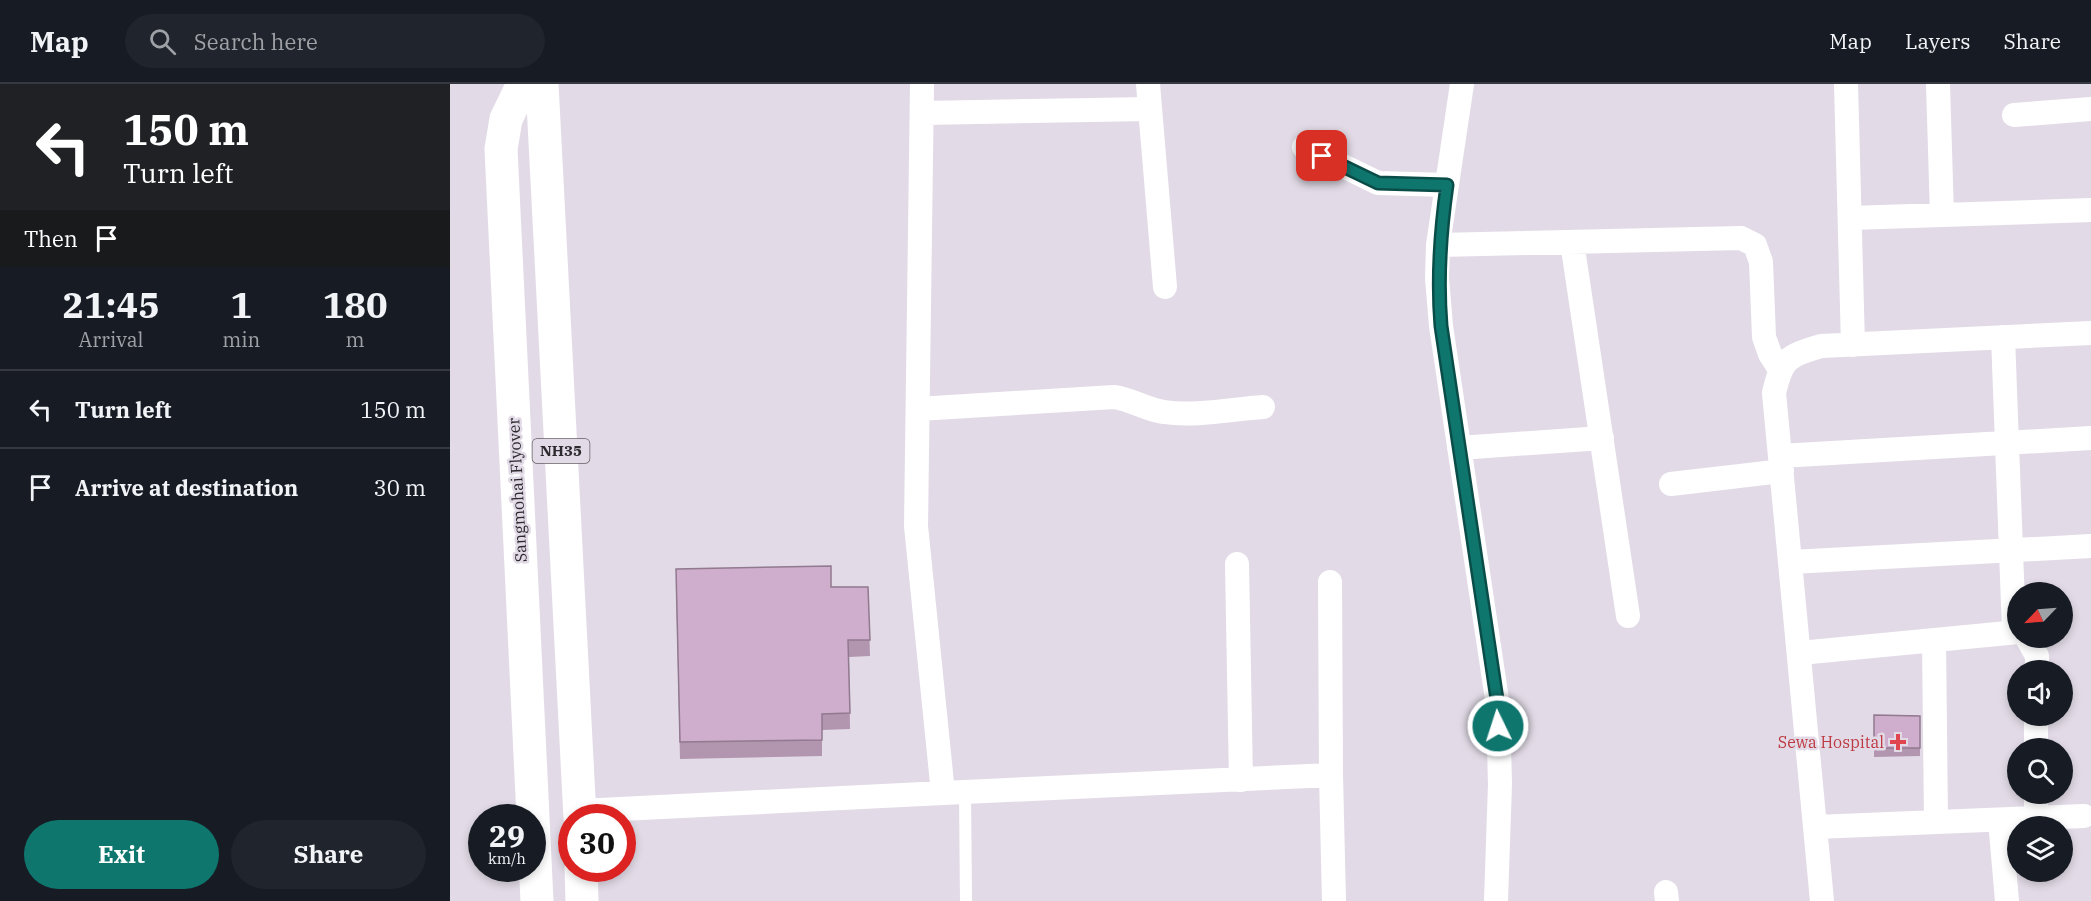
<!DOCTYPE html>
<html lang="en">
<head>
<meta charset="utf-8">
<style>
	body { margin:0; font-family:"IBM Plex Serif",serif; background:#20242c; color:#f1f3f6; height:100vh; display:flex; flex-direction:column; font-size:22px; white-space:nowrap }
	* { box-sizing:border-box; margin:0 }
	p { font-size:20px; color:#9ea1a6 }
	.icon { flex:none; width:33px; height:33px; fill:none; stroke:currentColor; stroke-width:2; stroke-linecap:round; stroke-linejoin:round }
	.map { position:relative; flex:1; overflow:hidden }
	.details { display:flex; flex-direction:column; background:#171b24; width:450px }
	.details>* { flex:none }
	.top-card { background:#202124; color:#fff; overflow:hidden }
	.needle { width:39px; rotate:245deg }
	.controls { position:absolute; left:1557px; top:498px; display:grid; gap:12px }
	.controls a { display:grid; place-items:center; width:66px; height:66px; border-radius:50%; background:#171b24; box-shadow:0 3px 9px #0003; font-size:30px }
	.speed { position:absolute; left:18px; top:720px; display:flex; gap:12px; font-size:30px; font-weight:700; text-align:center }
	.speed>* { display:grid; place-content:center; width:78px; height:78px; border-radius:50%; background:#171b24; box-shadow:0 3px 9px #0003; line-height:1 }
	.speed small { font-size:15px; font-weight:400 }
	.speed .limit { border:9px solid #d22; background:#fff; color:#111 }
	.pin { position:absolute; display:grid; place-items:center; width:51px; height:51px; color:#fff; margin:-26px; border-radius:12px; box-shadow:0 3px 9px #0006 }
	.me { position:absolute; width:66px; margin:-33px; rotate:356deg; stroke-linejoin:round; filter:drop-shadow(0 0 4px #0008) }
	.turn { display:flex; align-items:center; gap:21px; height:126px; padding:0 24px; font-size:27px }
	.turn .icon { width:78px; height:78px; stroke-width:2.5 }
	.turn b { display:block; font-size:42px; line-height:51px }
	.then { display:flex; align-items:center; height:57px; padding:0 24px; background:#0003; gap:12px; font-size:22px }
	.eta { display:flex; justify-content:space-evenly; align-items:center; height:102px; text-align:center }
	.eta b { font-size:36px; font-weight:800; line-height:42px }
	.button { display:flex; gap:12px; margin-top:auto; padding:12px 24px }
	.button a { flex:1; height:69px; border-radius:36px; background:#0f766e; color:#fff; font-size:24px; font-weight:800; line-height:69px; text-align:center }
	.button a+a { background:#20242c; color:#f1f3f6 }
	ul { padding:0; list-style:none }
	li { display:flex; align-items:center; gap:18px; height:78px; padding:0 24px; border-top:2px solid #363941 }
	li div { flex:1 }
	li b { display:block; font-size:22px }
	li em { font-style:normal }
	header { display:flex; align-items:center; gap:36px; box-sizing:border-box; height:84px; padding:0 30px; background:#171b24; border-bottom:2px solid #363941 }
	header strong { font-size:28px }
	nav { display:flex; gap:33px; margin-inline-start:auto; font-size:21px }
	.search { width:420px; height:54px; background:#20242c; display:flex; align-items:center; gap:15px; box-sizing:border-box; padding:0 21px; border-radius:33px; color:#9ea1a6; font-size:22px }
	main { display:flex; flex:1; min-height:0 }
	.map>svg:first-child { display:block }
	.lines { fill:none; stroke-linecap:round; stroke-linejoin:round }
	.lane { stroke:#fff; stroke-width:12 }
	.street { stroke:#fff; stroke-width:24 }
	.secondary { stroke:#fff; stroke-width:33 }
	.highway { stroke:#fff; stroke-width:33 }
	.wall { fill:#b295af }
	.building { fill:#cfadcc; stroke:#91798f; stroke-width:1.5 }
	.route-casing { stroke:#0a4d48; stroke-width:15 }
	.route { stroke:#0f766e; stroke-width:10 }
	.health-dot { fill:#e0444e; stroke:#e2dbe7; stroke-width:2 }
	.labels { text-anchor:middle; stroke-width:5; stroke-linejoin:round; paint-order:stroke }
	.shield { fill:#e2dbe7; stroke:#635f66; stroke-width:1.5 }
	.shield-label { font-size:15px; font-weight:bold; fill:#2c2a2e }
	.street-label { font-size:16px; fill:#2c2a2e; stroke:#e2dbe7 }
	.health-label { font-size:16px; fill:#be3a42; stroke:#e2dbe7; text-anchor:end }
</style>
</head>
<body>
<header>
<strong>Map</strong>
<div class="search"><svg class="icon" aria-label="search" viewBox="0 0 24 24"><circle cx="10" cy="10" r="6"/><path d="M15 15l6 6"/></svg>Search here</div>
<nav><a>Map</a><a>Layers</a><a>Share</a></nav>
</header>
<main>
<section class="details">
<div class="top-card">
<div class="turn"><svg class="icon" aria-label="left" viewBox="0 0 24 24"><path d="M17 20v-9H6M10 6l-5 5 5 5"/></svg><div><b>150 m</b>Turn left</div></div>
<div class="then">Then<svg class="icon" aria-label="arrive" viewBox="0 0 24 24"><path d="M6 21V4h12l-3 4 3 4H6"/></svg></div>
</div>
<div class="eta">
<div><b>21:45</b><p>Arrival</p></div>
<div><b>1</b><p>min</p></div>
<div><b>180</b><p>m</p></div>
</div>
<ul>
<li><svg class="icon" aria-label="left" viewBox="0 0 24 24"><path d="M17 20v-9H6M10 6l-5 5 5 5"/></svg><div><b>Turn left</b></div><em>150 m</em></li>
<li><svg class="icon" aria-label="arrive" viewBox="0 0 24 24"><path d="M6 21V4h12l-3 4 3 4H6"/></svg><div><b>Arrive at destination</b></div><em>30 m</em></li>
</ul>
<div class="button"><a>Exit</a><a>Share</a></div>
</section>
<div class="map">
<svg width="1641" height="817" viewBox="0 0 1641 817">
	<rect width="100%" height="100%" fill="#e2dbe7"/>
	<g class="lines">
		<path class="lane" d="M515,708l1,109"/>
		<path class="street" d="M698,0l17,203
			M1012,0l-24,161 -1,33 4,48 57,380 2,78 -4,117
			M1396,0l7,261
			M1488,0l4,131
			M472,29l228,-4
			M1564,31l77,-6
			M854,63l74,36 69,2
			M1400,134l241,-8
			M1122,158l56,374
			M988,161l303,-7 14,7 6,17 3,75 6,17 9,14
			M1553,253l11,294
			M468,325l196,-12c17,2 33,13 50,15 31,5 68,-3 99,-5
			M1009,364l143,-10
			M1330,372l311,-18
			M1221,400l111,-13
			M1341,478l300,-16
			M787,480l4,216
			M880,498l1,193
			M1577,554l10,18v14
			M1484,556l2,182
			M1350,569l218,-21
			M1586,664v-32
			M493,709l388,-18 3,126
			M130,727l363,-18 -27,-267 6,-442
			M1586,734v-24
			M1550,736l7,81
			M1366,743l268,-11
			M1216,808l1,9
			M1372,817l-48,-508c8,-35 14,-37 47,-47l270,-13"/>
		<path class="secondary" d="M73,0l-17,35 -5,30 36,752"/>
		<path class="highway" d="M92,0l38,734
			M131,784l1,33"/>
	</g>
	<path class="wall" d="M226,501l192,2 2,69 -21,1 1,72 -28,1v26l-142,3z
		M1424,631l46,1v40l-46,1z"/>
	<path class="building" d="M381,482v21h37l2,53h-22l2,73 -28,1v26l-142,2 -4,-173z
		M1424,631l46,1v32h-46z"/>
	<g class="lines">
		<g class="route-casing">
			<path id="route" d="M872,72l56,27 69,2c-7,49 -10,93 -6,141l57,380v20"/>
		</g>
		<use href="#route" class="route"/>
	</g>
	<path class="health-dot" d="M1445 649h6v6h6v6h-6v6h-6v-6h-6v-6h6z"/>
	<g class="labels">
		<rect class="shield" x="82.5" y="355" width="57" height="24" rx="4.5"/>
		<g class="shield-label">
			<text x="111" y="372">NH35</text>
		</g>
		<g class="street-label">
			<text transform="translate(67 406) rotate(-93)" y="6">Sangmohai Flyover</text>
		</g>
		<g class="health-label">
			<text x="1434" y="664">Sewa Hospital</text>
		</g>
	</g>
</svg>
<div class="controls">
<a><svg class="needle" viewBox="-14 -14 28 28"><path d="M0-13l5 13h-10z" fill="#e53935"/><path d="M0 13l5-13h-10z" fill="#9ea1a6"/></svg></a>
<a><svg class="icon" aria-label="sound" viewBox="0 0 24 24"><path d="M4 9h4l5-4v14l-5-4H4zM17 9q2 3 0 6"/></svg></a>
<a><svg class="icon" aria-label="search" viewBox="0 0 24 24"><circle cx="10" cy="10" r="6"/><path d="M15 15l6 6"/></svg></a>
<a><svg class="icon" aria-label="layers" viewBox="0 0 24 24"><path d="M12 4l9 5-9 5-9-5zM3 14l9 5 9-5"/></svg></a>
</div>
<div class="speed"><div>29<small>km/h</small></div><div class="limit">30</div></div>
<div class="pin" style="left:872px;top:72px;background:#d93025"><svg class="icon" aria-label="arrive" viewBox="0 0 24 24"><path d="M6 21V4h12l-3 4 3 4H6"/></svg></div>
<svg class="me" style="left:1048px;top:642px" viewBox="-20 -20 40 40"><circle r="17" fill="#0f766e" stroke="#fff" stroke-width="3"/><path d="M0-11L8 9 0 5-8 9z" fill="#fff"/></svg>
</div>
</main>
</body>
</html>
